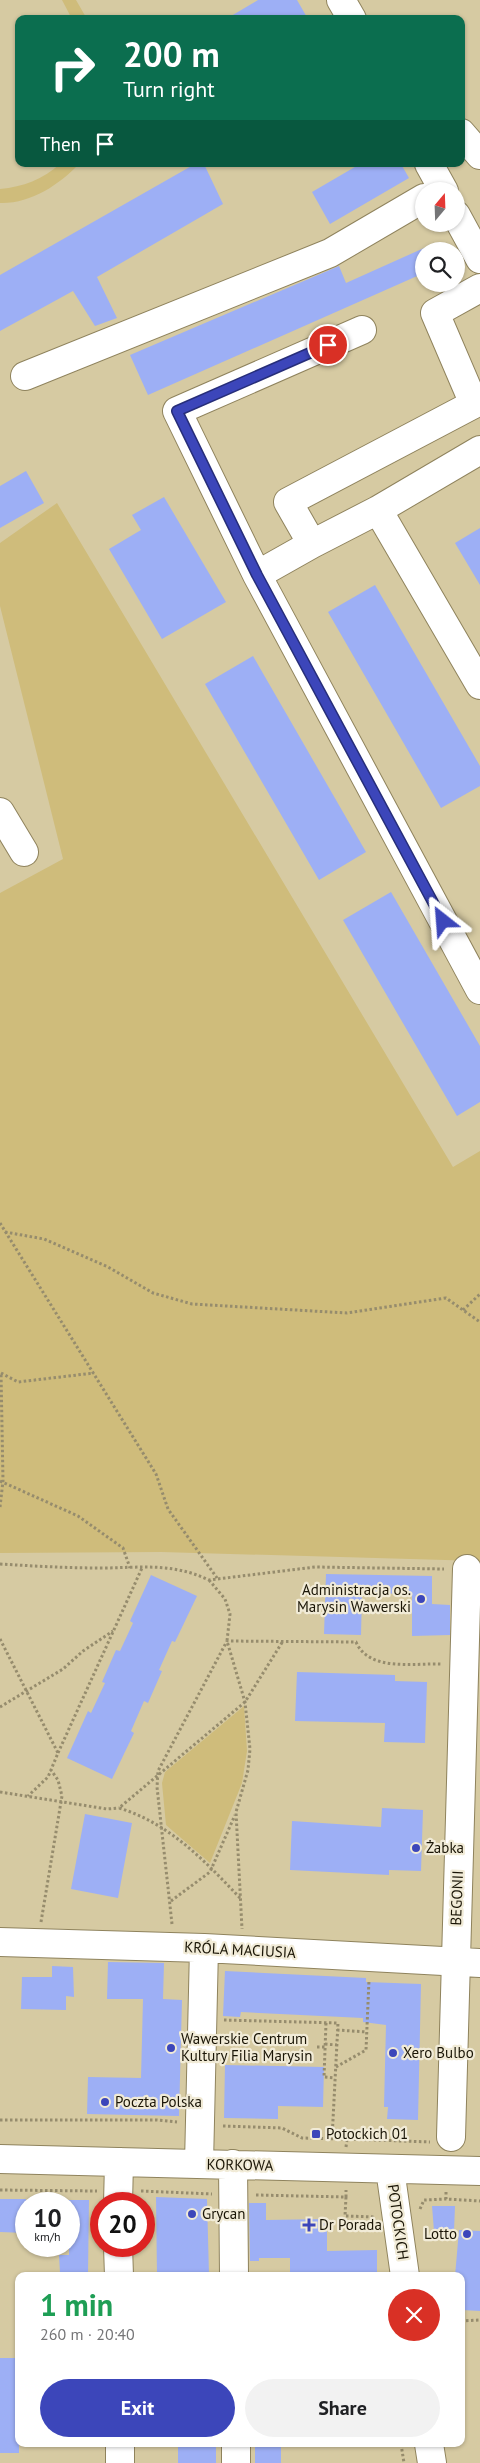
<!DOCTYPE html>
<html lang="en">
<head>
<meta charset="utf-8">
<style>
	body { margin:0; font-family:"PT Sans",sans-serif; background:#f2f2f2; color:#202124; height:100vh; display:flex; flex-direction:column; font-size:19px; white-space:nowrap }
	* { box-sizing:border-box; margin:0 }
	p { font-size:16px; color:#757577 }
	.icon { flex:none; width:28px; height:28px; fill:none; stroke:currentColor; stroke-width:2; stroke-linecap:round; stroke-linejoin:round }
	.map { position:relative; flex:1; overflow:hidden }
	.details { position:absolute; left:15px; top:2272px; width:450px; height:175px; display:flex; flex-direction:column; background:#fff; border-radius:10px; box-shadow:0 1px 4px #0004 }
	.details>* { flex:none }
	.guide { position:absolute; left:15px; top:15px; width:450px; height:152px; border-radius:10px; box-shadow:0 1px 4px #0004; background:#0b6e4f; color:#fff; overflow:hidden }
	.needle { width:32px; rotate:19deg }
	.tools { position:absolute; left:415px; top:182px; display:grid; gap:10px }
	.tools a { display:grid; place-items:center; width:50px; height:50px; border-radius:50%; background:#fff; box-shadow:0 1px 4px #0004; font-size:25px }
	.speed { position:absolute; left:15px; top:2192px; display:flex; gap:10px; font-size:25px; font-weight:700; text-align:center }
	.speed>* { display:grid; place-content:center; width:65px; height:65px; border-radius:50%; background:#fff; box-shadow:0 1px 4px #0004; line-height:1 }
	.speed small { font-size:12px; font-weight:400 }
	.speed .limit { border:8px solid #d22; background:#fff; color:#111 }
	.pin { position:absolute; display:grid; place-items:center; width:42px; height:42px; color:#fff; margin:-21px; border:2px solid #fff; border-radius:50%; box-shadow:0 1px 5px #0007 }
	.me { position:absolute; width:55px; margin:-28px; rotate:332deg; stroke-linejoin:round; filter:drop-shadow(0 0 4px #0008) }
	.turn { display:flex; align-items:center; gap:18px; height:105px; padding:0 25px; font-size:22px }
	.turn .icon { width:65px; height:65px; stroke-width:2.5 }
	.turn b { display:block; font-size:35px; line-height:42px }
	.then { display:flex; align-items:center; height:48px; padding:0 25px; background:#0003; gap:10px; font-size:19px }
	.round { display:grid; place-items:center; flex:none; width:52px; height:52px; border-radius:26px; background:#f2f2f2 }
	.overview { display:flex; align-items:center; justify-content:space-between; height:85px; padding:0 25px }
	h1 { font-size:30px; font-weight:800; line-height:38px; color:#1e9e55 }
	.primary-button { display:flex; gap:10px; margin-top:auto; padding:10px 25px }
	.primary-button a { flex:1; height:58px; border-radius:30px; background:#3c46ba; color:#fff; font-size:20px; font-weight:800; line-height:58px; text-align:center }
	.primary-button a+a { background:#f2f2f2; color:#202124 }
	.map>svg:first-child { display:block }
	.green { fill:#cfbc7b }
	.building { fill:#9daff5 }
	.lines { fill:none; stroke-linecap:round; stroke-linejoin:round }
	.minor-casing { stroke:#8f835d; stroke-width:30 }
	.path { stroke:#968c6d; stroke-width:3; stroke-dasharray:2.5 2.5; stroke-linecap:butt }
	.minor { stroke:#fff; stroke-width:28 }
	.route-casing { stroke:#272e79; stroke-width:12 }
	.route { stroke:#3c46ba; stroke-width:9 }
	.poi-dot { fill:#3c46ba; stroke:#f1ebd7; stroke-width:2 }
	.labels { text-anchor:middle; stroke-width:4.5; stroke-linejoin:round; paint-order:stroke }
	.poi-label { font-size:15px; fill:#1a1506; stroke:#f1ebd7; text-anchor:start }
	.street-label { font-size:15px; fill:#1a1506; stroke:#f1ebd7 }
</style>
</head>
<body>
<div class="map">
<svg width="480" height="2463" viewBox="0 0 480 2463">
	<rect width="100%" height="100%" fill="#d6caa2"/>
	<path class="green" d="M62,0h14l11,19h-15z
		M60,164h19c-20,21 -49,40 -79,39v-14c23,-2 43,-10 60,-25z
		M57,503l396,664 27,-16v410l-319,-9 -161,1v-660l63,-34 -63,-253v-63z
		M244,1706l3,45 -5,32 -32,80 -44,-38 -4,-42 3,-11z"/>
	<path class="building" d="M258,0h39l11,19h-82z
		M195,164h9l19,40 -126,73 20,41 -22,8 -22,-35 -73,40v-56z
		M360,164h41l8,14 -79,46 -18,-32z
		M424,248v25l-276,122 -18,-40 209,-89 7,17z
		M26,471l18,32 -44,25v-42z
		M164,497l62,105 -64,37 -53,-90 32,-19 -9,-15z
		M480,528v57l-25,-42z
		M375,585l105,181v20l-39,22 -113,-196z
		M253,656l113,196 -47,28 -114,-196z
		M391,892l89,154v56l-23,14 -114,-196z
		M326,1574l106,2v28l18,1v30l-38,1v-42l-50,-1 -1,42 -37,-1z
		M151,1575l46,21 -22,46 -3,-1 -13,29 3,1 -14,32 -4,-2 -13,30 3,2 -22,46 -45,-21 21,-47 3,2 14,-30 -3,-1 14,-32 4,1 13,-28 -3,-2z
		M297,1672l98,3v6l32,1 -2,61 -41,-1 1,-19 -90,-2z
		M382,1808l41,2 -2,61 -32,-1v5l-99,-5 2,-49 89,6z
		M85,1814l47,9 -14,75 -47,-9z
		M108,1962l56,1 -1,36 19,1 -3,116 -92,-2 1,-37 53,1 2,-79h-36z
		M52,1966l21,1 1,30 -8,-1v14l-45,-1 1,-32h30z
		M225,1971l141,7v4l55,2 -3,136 -31,-1 1,-12h-4l2,-82 -23,-3v-4l-122,-6 -1,5 -17,-1z
		M225,2065l99,2 -1,40 -45,-1v13l-54,-1z
		M156,2197l51,2 2,76 -52,1z
		M0,2199h26v34l-26,-1z
		M69,2200h20l-1,73h-28l-1,-18h10z
		M249,2203h17v17l61,-1v32l50,-1v26h-87v-18h-31v3h-9z
		M432,2206h23l-1,25h-20z
		M459,2230l21,1v80l-19,-1v-34h-6z
		M0,2358h15v64h4v31h-19z
		M178,2444h38v19h-38z
		M255,2444h26v19h-26z"/>
	<g class="lines">
		<g class="minor-casing">
			<path id="minor" d="M341,0l11,19
				M461,133l19,22
				M429,164l15,27
				M456,215l24,44
				M480,288l-45,25 39,91 6,-4
				M362,330l-185,81 80,164 223,415
				M25,376l305,-123 94,-55
				M378,510l102,-60
				M312,544l66,-34 102,175
				M257,575l55,-31 -24,-42 186,-98
				M0,812l24,40
				M0,1942l204,6 276,15
				M451,2137l16,-568
				M0,2159l480,12
				M199,2164l5,-216
				M233,2164l1,112
				M390,2169l15,107
				M118,2204l1,-42
				M118,2246l1,30
				M120,2444v19
				M236,2444v19
				M429,2444l3,19"/>
		</g>
		<path class="path" d="M0,1223l156,251 12,35 49,69
			M5,1232l39,7 64,28 45,26 39,11 155,9 99,-15 34,24
			M463,1310l17,-16
			M1,1373l17,9 76,-9
			M0,1481l78,35 45,32 7,20
			M0,1507l3,-26 -2,-108
			M0,1564c33,2 66,4 100,4 39,0 71,-6 109,12l106,-13 129,2
			M209,1580l16,19 5,15 -3,27 18,61 5,47 -2,21 -12,42 6,117
			M0,1639l58,114 -10,24 -20,19
			M0,1707l63,-38 20,-18 30,-20
			M58,1753l84,-185
			M0,1792l107,17 12,-1
			M240,1898c-35,-37 -71,-75 -121,-90l126,-106 38,-61
			M171,1901l39,-29 25,-57
			M41,1922l21,-126 -4,-16 -7,-10
			M172,1924l-15,-137 1,-16 69,-130 129,1c13,30 58,21 86,22
			M224,2020l114,3 -6,116
			M326,2023l-2,54 11,1
			M337,2030l30,2
			M325,2044l12,1
			M317,2047h8
			M336,2067l30,-17 3,-70
			M0,2120h157l20,2
			M223,2126l59,2 20,10 45,1
			M346,2147l1,-8 83,3
			M0,2190l97,1
			M141,2191l71,3
			M446,2192v7l34,2
			M256,2195l90,2v-7
			M346,2197l-1,19 30,1
			M420,2209l4,-9 22,-1
			M461,2321l19,-1
			M401,2444l3,19"/>
		<use href="#minor" class="minor"/>
	</g>
	<g class="lines">
		<g class="route-casing">
			<path id="route" d="M328,345l-151,66 80,164 186,346"/>
		</g>
		<use href="#route" class="route"/>
	</g>
	<g class="poi-dot">
		<circle cx="421" cy="1599" r="5"/>
		<circle cx="416" cy="1848" r="5"/>
		<circle cx="171" cy="2048" r="5"/>
		<circle cx="393" cy="2053" r="5"/>
		<circle cx="105" cy="2102" r="5"/>
		<rect x="311" y="2129" width="10" height="10" rx="2.5"/>
		<circle cx="192" cy="2214" r="5"/>
		<path d="M306.5 2217.5h5v5h5v5h-5v5h-5v-5h-5v-5h5z"/>
		<circle cx="467" cy="2234" r="5"/>
	</g>
	<g class="labels">
		<g class="poi-label">
			<text x="411" y="1595" text-anchor="end">Administracja os.<tspan x="411" dy="17">Marysin Wawerski</tspan></text>
			<text x="426" y="1853">Żabka</text>
			<text x="181" y="2044">Wawerskie Centrum<tspan x="181" dy="17">Kultury Filia Marysin</tspan></text>
			<text x="403" y="2058">Xero Bulbo</text>
			<text x="115" y="2107">Poczta Polska</text>
			<text x="326" y="2139">Potockich 01</text>
			<text x="202" y="2219">Grycan</text>
			<text x="319" y="2230">Dr Porada</text>
			<text x="457" y="2239" text-anchor="end">Lotto</text>
		</g>
		<g class="street-label">
			<text transform="translate(457 1898) rotate(-88)" y="5">BEGONII</text>
			<text transform="translate(240 1950) rotate(3)" y="5">KRÓLA MACIUSIA</text>
			<text transform="translate(240 2165) rotate(1)" y="5">KORKOWA</text>
			<text transform="translate(398 2222) rotate(82)" y="5">POTOCKICH</text>
		</g>
	</g>
</svg>
<div class="tools">
<a><svg class="needle" viewBox="-14 -14 28 28"><path d="M0-13l5 13h-10z" fill="#e53935"/><path d="M0 13l5-13h-10z" fill="#757577"/></svg></a>
<a><svg class="icon" aria-label="search" viewBox="0 0 24 24"><circle cx="10" cy="10" r="6"/><path d="M15 15l6 6"/></svg></a>
</div>
<div class="speed"><div>10<small>km/h</small></div><div class="limit">20</div></div>
<div class="pin" style="left:328px;top:345px;background:#d93025"><svg class="icon" aria-label="arrive" viewBox="0 0 24 24"><path d="M6 21V4h12l-3 4 3 4H6"/></svg></div>
<svg class="me" style="left:443px;top:921px" viewBox="-20 -20 40 40"><path d="M0-17L14 15 0 8-14 15z" fill="#3c46ba" stroke="#fff" stroke-width="4"/></svg>
<div class="guide">
<div class="turn"><svg class="icon" aria-label="right" viewBox="0 0 24 24"><path d="M7 20v-9h11M14 6l5 5-5 5"/></svg><div><b>200 m</b>Turn right</div></div>
<div class="then">Then<svg class="icon" aria-label="arrive" viewBox="0 0 24 24"><path d="M6 21V4h12l-3 4 3 4H6"/></svg></div>
</div>
<section class="details">
<div class="overview"><div><h1>1 min</h1><p>260 m · 20:40</p></div><a class="round" style="background:#d93025;color:#fff"><svg class="icon" aria-label="close" viewBox="0 0 24 24"><path d="M6 6l12 12M18 6L6 18"/></svg></a></div>
<div class="primary-button"><a>Exit</a><a>Share</a></div>
</section>
</div>
</body>
</html>
